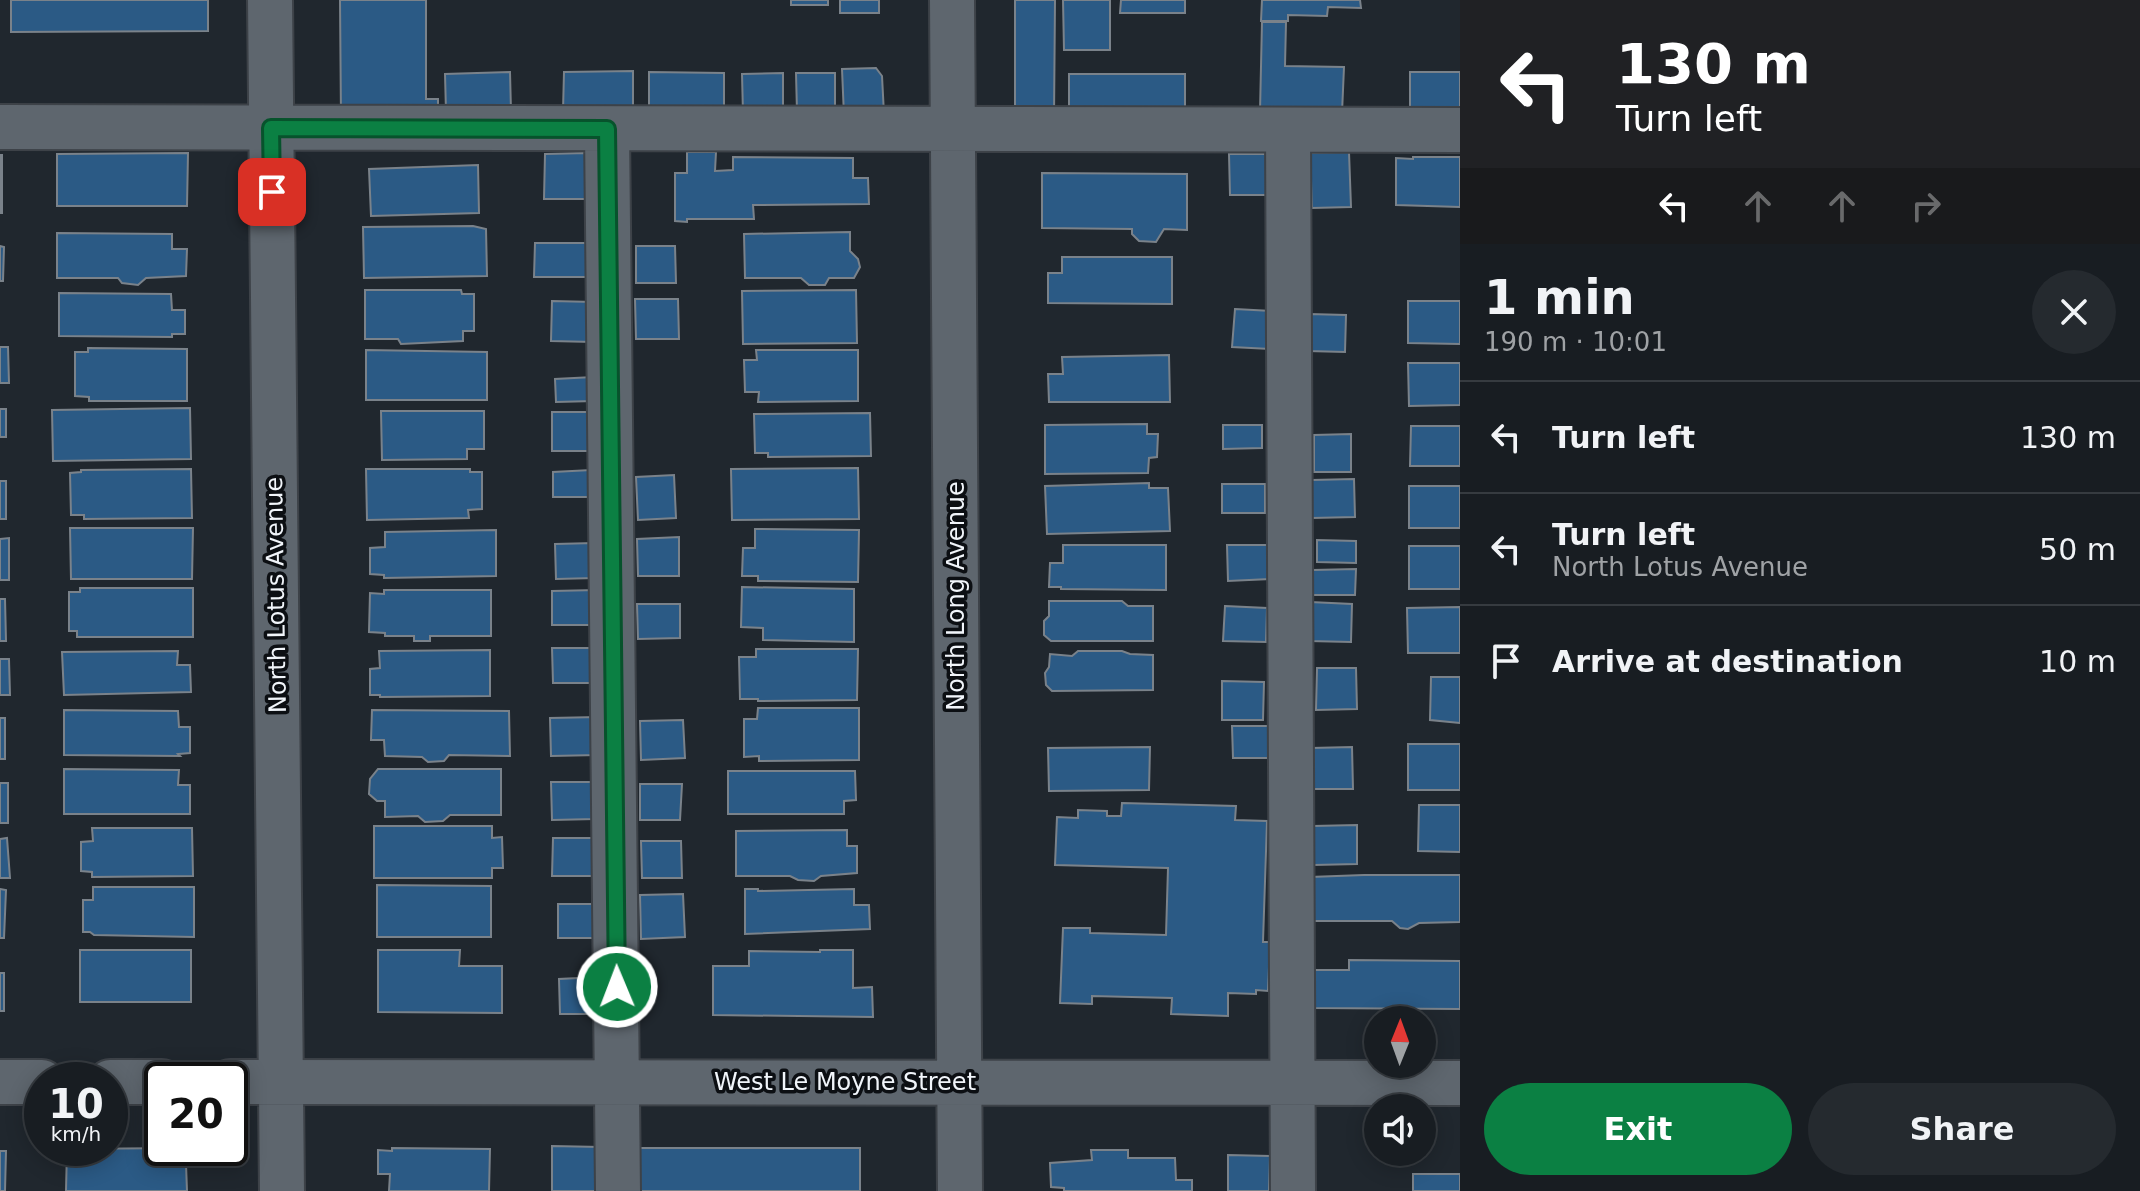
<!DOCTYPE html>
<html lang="en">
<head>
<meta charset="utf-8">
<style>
	body { margin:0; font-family:"DejaVu Sans",sans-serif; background:#252a2f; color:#f1f3f6; height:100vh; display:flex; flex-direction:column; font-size:30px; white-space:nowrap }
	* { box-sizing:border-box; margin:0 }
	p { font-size:26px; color:#9fa2a5 }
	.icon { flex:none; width:44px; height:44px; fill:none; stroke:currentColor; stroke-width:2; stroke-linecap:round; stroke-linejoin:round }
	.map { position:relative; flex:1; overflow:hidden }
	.sheet { display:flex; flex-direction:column; background:#181d22; width:680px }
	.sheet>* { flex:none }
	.banner { background:#202124; color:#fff; overflow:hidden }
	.needle { width:52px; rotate:1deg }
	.fabs { position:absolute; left:1364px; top:1006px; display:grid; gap:16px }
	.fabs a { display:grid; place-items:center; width:72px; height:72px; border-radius:50%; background:#181d22; box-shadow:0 4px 20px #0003,0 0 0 2px #363b40; font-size:40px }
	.speed { position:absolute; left:24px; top:1062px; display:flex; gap:16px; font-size:40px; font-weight:700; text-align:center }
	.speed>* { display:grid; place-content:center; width:104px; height:104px; border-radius:50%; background:#181d22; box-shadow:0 4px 20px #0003,0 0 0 2px #363b40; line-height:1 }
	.speed small { font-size:20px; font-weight:400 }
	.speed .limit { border:4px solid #111; border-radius:12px; background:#fff; color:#111 }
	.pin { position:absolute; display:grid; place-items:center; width:68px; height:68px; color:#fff; margin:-34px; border-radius:16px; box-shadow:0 4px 12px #0006 }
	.me { position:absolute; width:88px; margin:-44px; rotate:359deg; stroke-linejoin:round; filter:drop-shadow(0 0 6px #0008) }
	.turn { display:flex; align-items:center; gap:28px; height:168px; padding:0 24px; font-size:36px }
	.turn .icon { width:104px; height:104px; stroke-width:2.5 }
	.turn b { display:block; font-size:56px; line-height:68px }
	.lanes { display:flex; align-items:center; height:76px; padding:0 24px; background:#0003; justify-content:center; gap:40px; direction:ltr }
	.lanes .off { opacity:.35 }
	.round { display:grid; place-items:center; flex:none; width:84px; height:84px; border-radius:42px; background:#252a2f }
	.overview { display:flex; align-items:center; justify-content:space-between; height:136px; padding:0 24px }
	h1 { font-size:48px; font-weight:700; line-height:60px }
	.action { display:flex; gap:16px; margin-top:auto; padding:16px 24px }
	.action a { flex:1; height:92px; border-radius:48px; background:#0b8043; color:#fff; font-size:32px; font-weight:700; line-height:92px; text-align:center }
	.action a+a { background:#252a2f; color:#f1f3f6 }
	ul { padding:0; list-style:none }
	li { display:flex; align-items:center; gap:24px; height:112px; padding:0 24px; border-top:2px solid #363b40 }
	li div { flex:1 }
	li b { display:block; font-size:30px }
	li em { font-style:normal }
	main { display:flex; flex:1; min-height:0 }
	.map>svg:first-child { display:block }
	.building { fill:#2b5a85; stroke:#7a828a; stroke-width:2 }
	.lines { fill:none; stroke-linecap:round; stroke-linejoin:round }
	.minor-casing { stroke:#3d4248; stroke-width:48 }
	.minor { stroke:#5e666e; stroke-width:44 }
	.route-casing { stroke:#07532c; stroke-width:20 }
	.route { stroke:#0b8043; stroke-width:14 }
	.labels { text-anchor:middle; stroke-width:7; stroke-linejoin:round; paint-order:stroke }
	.street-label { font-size:24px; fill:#f1f5fa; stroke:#0c0f13 }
</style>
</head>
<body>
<main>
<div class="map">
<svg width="1460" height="1191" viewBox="0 0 1460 1191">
	<rect width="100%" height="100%" fill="#20272e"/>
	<path class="building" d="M11,0h197v31l-197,1z
		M340,0h86v99h12v19h-97z
		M791,0h37v5h-37z
		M840,0h39v13h-39z
		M1015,0h40l-1,118h-39z
		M1063,0h47v50h-46z
		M1121,0h64v13h-65z
		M1262,0h98l1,8 -33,-1 -1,9 -39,-1v6h-27z
		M1262,22h24l-1,44 59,1 -2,46 -82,-2z
		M876,68l6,8 2,38 -40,2 -2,-47z
		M633,71v40h-70l1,-39z
		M510,72l1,39 -65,1 -1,-38z
		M649,72l75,1v38h-75z
		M1410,72h50v44l-50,-1z
		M783,73v41h-40l-1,-40z
		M796,73h39v39h-38z
		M1069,74h116v38h-116z
		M687,152h29l-1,19 18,-1v-13l120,1v20h15l1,26 -116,1 1,14h-67v3l-12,-1v-48h12z
		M1349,152l2,55 -39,1 -2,-55z
		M188,153l-1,53h-130v-52z
		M587,153v46h-43l1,-45z
		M1229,154h41v41h-40z
		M0,155h2v58h-2z
		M1413,157h47v50l-64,-2v-47l17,1z
		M478,165l1,48 -108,3 -2,-47z
		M1042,173l145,1v56l-23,-1 -8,13 -17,-1 -7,-7v-5l-90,-1z
		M473,226l13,3 1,47 -123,2 -1,-51z
		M850,232v19l8,8 2,8 -6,11h-25l-4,7h-16l-8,-7h-56l-1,-44z
		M57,233l115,1v15h15l-1,27 -40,2 -8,7 -16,-2 -4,-5h-61z
		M535,243h57l-1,34h-57z
		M0,246l4,1 -1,34h-3z
		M636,246h39l1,37h-40z
		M1062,257h110v47l-124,-1v-30h14z
		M365,290h96l1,4h12v37h-11v10l-62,3 -3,-5h-33z
		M856,290l1,53 -114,1 -1,-53z
		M59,293l112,1 1,16h13v24h-13v3l-113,-1z
		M635,299h43l1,40h-43z
		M552,301l42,1 -1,40 -42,-1z
		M1408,301h52v43l-52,-1z
		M1235,309l37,2 -2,38 -38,-2z
		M1309,314l37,1 -1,37 -37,-1z
		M0,347h8l1,36h-9z
		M88,348l99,1v52h-98v-4l-14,-1v-44h13z
		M366,350l121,2v48h-121z
		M756,350h102v51l-100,1 1,-10h-14l-1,-32h13z
		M1169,355l1,47h-121l-1,-28h15l-1,-17z
		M1408,363h52v42l-51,1z
		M593,377l1,24 -38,1 -1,-23z
		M190,408l1,51 -138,2 -1,-51z
		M0,409h6v28h-6z
		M381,411h103v38h-17v10l-85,1z
		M552,412h41v39h-41z
		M870,413l1,43 -103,1v-4h-13l-1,-39z
		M1147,424v10h11l-1,23 -8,1 -1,15 -103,1v-49z
		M1223,425h39v23l-39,1z
		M1411,426h49v40h-50z
		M1351,434v38h-37v-37z
		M858,468l1,51 -127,1 -1,-51z
		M191,469l1,49 -108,1v-4h-13l-1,-42 11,-1v-2z
		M366,469h104v3h12v37l-14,1 1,8 -102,2z
		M591,470v27h-38v-25z
		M674,475l2,43 -38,2 -2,-43z
		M1354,479l1,38 -43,1v-38z
		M0,481h6v38h-6z
		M1149,483v5h19l2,43 -123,3 -2,-48z
		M1222,484h43v29h-43z
		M1409,486h51v42h-51z
		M70,528h123l-1,51h-121z
		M755,529l104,1 -1,52 -100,-1v-5h-16l1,-28h12z
		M496,530v46l-112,2v-3l-14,-1v-26l15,-1v-15z
		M679,537v39h-41l-1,-37z
		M9,538v42h-9v-41z
		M1317,540l39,1v22l-39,-1z
		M594,543l1,35 -39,1 -1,-35z
		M1063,545h103v45l-105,-1v-2h-12l1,-24h13z
		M1227,545h41l2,34 -42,2z
		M1409,546h51v43h-51z
		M1356,569l-1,26h-43l1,-25z
		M742,587l112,2v53l-91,-2v-12l-22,-1z
		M80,588h113v49h-116v-6h-8v-39h11z
		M384,590h107v46h-61v5h-16v-5h-29v-3l-16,-1 1,-39 14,1z
		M597,590v35h-45v-34z
		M0,599h5l1,42h-6z
		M1049,601h73l6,5h25v35h-102l-7,-6v-14l5,-5z
		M1310,602l42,2 -1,38 -42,-1z
		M637,604h43v34l-42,1z
		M1225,606l42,2 -1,34 -43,-1z
		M1460,607v46h-52l-1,-45z
		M552,648h42v35h-41z
		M756,649h102l-1,51 -99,1v-2h-18l-1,-42h17z
		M490,650v46l-110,1v-2h-10v-26l10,-1 -1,-17z
		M178,651l-1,14h13l1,27 -127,3 -2,-43z
		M1078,651h44l8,3 23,1v35l-101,1 -6,-6 -1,-12 4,-6 1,-13 22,2z
		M0,659h9l1,36h-10z
		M1317,668h39l1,41 -41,1z
		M1431,677h29v46l-30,-3z
		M1222,681l42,1 -1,38h-41z
		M758,708h101v52l-100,1v-5l-15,1v-38h13z
		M64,710l114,1 1,16h11v26l-12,1 2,2 -116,-1z
		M372,710l137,1 1,45 -61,-1 -5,6 -16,1 -6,-5 -37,-1 -1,-16h-13z
		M598,717v38l-47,1 -1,-38z
		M0,718h5v41h-5z
		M683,720l2,38 -44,2 -1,-39z
		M1232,726h43v32h-42z
		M1408,744h52v46h-52z
		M1150,747l-1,43 -100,1 -1,-43z
		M1352,747l1,42h-41l-1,-41z
		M64,769l115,1 -1,15h12v29h-126z
		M378,769h123v46h-51l-7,6 -18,1 -7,-6 -33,1v-16h-8l-8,-7 1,-15z
		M728,771h127l1,29 -12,1v13h-116z
		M551,782h43l1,37 -43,1z
		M0,783h8v40h-8z
		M640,784h42l-2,36h-40z
		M1122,803l114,3 -1,14 32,1 -4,121h7l-2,49 -12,-1v4l-28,-1v23l-57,-2 1,-16 -80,-2v8l-32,-1 3,-75h27v5l76,2 2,-67 -113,-3 2,-48 21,1v-8l29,1v5h14z
		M1419,805h41v47l-42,-1z
		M1357,825v39l-43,1 -1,-39z
		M374,826h118v12l10,-1 1,31h-11v10h-118z
		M92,828h100l1,48 -101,1v-5l-11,-1v-29l12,-1z
		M847,830v16h10v27l-36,3 -7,5 -16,-1 -8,-4h-54v-45z
		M7,838l3,40h-10v-39z
		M553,838h42v38h-43z
		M641,841h40l1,37h-40z
		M1364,875h96v47l-41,1 -11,6 -8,-1 -8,-7h-81l-1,-44z
		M377,885l114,1v51h-114z
		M93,887h101v50l-100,-2 -4,-3h-7v-32h10z
		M0,889l6,1 -2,48h-4z
		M745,889h13v2l96,-2v16h15l1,24 -125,5z
		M683,894l2,43 -44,2 -1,-44z
		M558,904h37v34h-37z
		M80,950h111v52h-111z
		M378,950h82l-1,16h43v47l-124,-1z
		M820,950h33v38l19,-1 1,30 -160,-2v-49h36v-15l71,1z
		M1349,960l111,1v48l-147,-1v-38h36z
		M0,973h4v38h-4z
		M598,977l1,37h-39l-1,-35z
		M552,1146l49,1v44h-49z
		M177,1148l-1,15 10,1 1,27h-121l1,-42z
		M392,1148l98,1 -1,42h-100l1,-17h-12v-24l14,1z
		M635,1148h225v43h-225z
		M1091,1150h37v8h47l1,22h16v11h-128v-3l-13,-1 -1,-24 42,-3z
		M0,1151h6l-1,40h-5z
		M1228,1155l42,1 -1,35h-41z
		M1413,1174h47v17h-47z"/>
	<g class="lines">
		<g class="minor-casing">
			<path id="minor" d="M270,0l12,1191
				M952,0l8,1191
				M0,127l1460,3
				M607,129l11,1062
				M1288,130l5,1061
				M0,1082h42
				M110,1082h52
				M230,1082l1230,1"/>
		</g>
		<use href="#minor" class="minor"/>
	</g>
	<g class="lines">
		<g class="route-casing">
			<path id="route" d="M272,192l-1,-64 336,1 10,858"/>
		</g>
		<use href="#route" class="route"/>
	</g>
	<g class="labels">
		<g class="street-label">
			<text transform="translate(276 595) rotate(-91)" y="8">North Lotus Avenue</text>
			<text transform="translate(956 596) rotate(-90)" y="8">North Long Avenue</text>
			<text x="845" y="1090">West Le Moyne Street</text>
		</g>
	</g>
</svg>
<div class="fabs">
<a><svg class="needle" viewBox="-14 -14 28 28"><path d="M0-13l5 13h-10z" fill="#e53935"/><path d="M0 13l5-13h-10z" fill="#9fa2a5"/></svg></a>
<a><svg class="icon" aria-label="sound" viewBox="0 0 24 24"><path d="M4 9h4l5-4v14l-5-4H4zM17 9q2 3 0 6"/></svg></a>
</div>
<div class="speed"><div>10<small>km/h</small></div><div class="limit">20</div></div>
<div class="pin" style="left:272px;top:192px;background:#d93025"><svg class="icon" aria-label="arrive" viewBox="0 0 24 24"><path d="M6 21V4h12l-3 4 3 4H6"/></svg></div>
<svg class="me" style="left:617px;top:987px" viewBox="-20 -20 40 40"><circle r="17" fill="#0b8043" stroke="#fff" stroke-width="3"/><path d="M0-11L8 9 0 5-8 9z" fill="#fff"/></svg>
</div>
<section class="sheet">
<div class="banner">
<div class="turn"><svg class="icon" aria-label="left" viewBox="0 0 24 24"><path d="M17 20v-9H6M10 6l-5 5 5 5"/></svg><div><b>130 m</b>Turn left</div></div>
<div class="lanes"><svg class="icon" aria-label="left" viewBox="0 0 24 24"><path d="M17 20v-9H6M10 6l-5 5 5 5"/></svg><svg class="icon off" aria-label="ahead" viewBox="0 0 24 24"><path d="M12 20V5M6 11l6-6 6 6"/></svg><svg class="icon off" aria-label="ahead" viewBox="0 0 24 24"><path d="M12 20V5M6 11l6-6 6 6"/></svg><svg class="icon off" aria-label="right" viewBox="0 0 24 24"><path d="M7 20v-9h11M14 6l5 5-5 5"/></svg></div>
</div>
<div class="overview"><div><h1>1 min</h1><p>190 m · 10:01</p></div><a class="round"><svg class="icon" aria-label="close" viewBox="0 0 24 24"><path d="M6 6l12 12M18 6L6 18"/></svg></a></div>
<ul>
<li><svg class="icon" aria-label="left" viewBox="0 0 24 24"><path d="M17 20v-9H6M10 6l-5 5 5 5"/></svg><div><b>Turn left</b></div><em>130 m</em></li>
<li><svg class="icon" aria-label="left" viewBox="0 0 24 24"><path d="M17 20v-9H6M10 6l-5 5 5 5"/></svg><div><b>Turn left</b><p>North Lotus Avenue</p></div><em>50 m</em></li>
<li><svg class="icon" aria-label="arrive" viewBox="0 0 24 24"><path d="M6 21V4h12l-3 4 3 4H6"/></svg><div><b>Arrive at destination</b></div><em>10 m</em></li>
</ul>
<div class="action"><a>Exit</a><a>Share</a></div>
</section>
</main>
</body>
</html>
